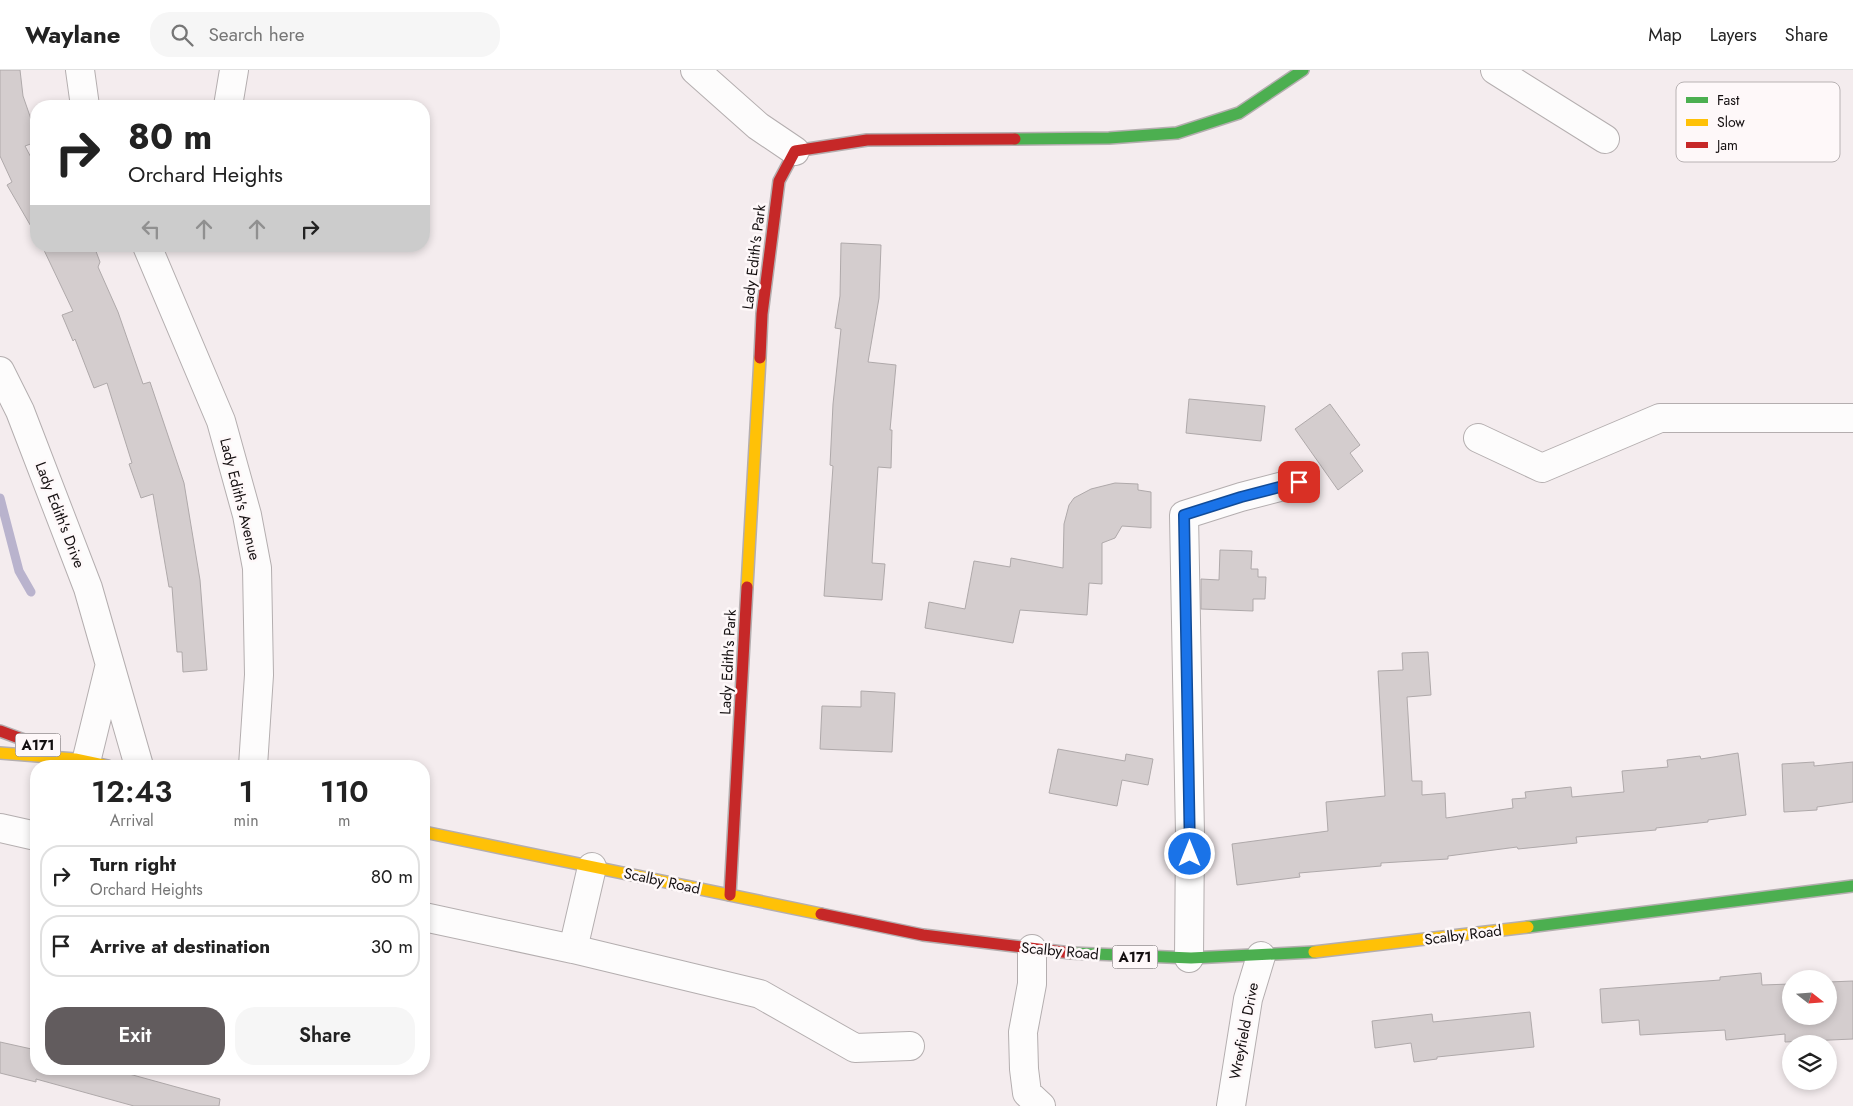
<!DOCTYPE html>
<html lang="en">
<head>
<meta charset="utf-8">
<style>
	body { margin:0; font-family:Jost,sans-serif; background:#f6f6f6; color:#222; height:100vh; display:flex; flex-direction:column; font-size:19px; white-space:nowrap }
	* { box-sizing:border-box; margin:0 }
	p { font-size:16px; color:#767676 }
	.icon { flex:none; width:28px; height:28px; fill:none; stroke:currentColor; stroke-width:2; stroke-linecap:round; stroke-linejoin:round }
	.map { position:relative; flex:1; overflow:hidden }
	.sheet { position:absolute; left:30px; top:690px; width:400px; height:315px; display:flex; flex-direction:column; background:#fff; border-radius:20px; box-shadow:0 2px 8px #0003 }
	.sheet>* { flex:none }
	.hud { position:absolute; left:30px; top:30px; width:400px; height:152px; border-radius:20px; box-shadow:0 2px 8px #0003; background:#fff; color:#222; overflow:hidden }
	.needle { width:32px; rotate:107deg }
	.tools { position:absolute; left:1782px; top:900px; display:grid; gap:10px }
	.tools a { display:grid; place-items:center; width:55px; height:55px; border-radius:50%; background:#fff; box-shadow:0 2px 8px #0003; font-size:25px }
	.pin { position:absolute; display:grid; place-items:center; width:42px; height:42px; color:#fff; margin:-21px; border-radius:10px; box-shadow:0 2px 8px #0006 }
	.me { position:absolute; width:55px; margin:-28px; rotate:0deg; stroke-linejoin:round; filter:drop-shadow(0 0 4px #0008) }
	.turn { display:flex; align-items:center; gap:18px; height:105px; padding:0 15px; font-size:22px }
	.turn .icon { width:65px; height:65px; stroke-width:2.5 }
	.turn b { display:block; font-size:35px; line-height:42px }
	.lanes { display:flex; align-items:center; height:48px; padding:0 15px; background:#0003; justify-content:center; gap:25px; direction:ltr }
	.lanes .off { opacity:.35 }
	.eta { display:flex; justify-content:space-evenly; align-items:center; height:85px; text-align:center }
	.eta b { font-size:30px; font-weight:600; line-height:35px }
	.button { display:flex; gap:10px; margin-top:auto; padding:10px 15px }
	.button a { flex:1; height:58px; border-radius:20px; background:#625c5e; color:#fff; font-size:20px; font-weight:600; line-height:58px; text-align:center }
	.button a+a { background:#f6f6f6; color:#222 }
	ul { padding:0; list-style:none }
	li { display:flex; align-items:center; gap:15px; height:62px; margin:0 10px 8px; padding:0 5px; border:2px solid #e0e0e0; border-radius:20px }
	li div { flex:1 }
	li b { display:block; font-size:19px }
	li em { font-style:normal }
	header { display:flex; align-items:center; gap:30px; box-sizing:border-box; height:70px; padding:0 25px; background:#fff; border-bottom:1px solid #e0e0e0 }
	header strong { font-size:24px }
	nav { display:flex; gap:28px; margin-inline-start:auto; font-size:18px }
	.search { width:350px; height:45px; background:#f6f6f6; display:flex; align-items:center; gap:12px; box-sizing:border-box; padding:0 18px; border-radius:20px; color:#767676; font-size:19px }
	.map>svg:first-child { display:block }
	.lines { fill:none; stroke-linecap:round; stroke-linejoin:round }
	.stream { stroke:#b9b3cd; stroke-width:9 }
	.building { fill:#d4cdce; stroke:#afa9aa }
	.street-casing { stroke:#b4aeaf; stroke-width:30 }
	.fast-casing { stroke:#b4aeaf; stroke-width:14 }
	.slow-casing { stroke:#b4aeaf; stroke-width:14 }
	.jam-casing { stroke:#b4aeaf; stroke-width:14 }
	.street { stroke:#fdfcfc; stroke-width:28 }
	.fast { stroke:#4caf50; stroke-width:11 }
	.slow { stroke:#ffc107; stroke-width:11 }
	.jam { stroke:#c62828; stroke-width:11 }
	.route-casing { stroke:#114b97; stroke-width:12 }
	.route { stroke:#1a73e8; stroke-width:9 }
	.labels { text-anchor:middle; stroke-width:5; stroke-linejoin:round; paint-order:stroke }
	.shield { fill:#fef8f9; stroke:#5a5556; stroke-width:1 }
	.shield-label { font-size:14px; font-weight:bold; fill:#140f10 }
	.street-label { font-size:15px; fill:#140f10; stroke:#fef8f9 }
	.key { fill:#fef8f9; stroke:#b8b2b3; stroke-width:1 }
	.key-label { font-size:14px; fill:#140f10 }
</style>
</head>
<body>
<header>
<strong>Waylane</strong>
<div class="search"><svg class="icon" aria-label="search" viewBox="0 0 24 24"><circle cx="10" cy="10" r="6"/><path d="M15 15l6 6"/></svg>Search here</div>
<nav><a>Map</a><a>Layers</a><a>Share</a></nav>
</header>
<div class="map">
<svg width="1853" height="1036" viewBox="0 0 1853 1036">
	<rect width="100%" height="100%" fill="#f4ecee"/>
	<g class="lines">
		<path class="stream" d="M0,428l19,73 12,21"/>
	</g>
	<path class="building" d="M0,0h20l3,26 9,26h4v20l-11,4 11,21v68l-29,-50 5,-3 -12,-26z
		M841,173l40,2 -2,53 -11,64 28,3 -6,65h2l-1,38 -13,-1 -6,96 13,1 -3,36 -58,-4 9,-130 -3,-1 3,-61 8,-75 -6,-1 5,-32z
		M42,176h52l6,16 -2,5 20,45 25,72 7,-2 34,101 16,97 7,90 -24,2 -1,-20h-5l-5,-65h-3l-16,-93 -12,4 -12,-34 3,-1 -25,-80 -13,5 -19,-49 -2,2 -11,-26 11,-4z
		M1189,329l76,7 -4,35 -75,-8z
		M1330,334l30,41 -10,8 13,18 -25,19 -43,-61z
		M1115,413l23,1v6l13,2v36l-29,-2 -7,12 -13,5v41l-13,-1 -2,32 -67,-5 -7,33 -88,-15 4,-26 36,7 9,-48 36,6 1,-9 52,10 1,-44 5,-19 5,-7 17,-9z
		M1220,480l32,1 -1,18h7v8h8l-1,22h-12v12l-52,-2v-30l18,1z
		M1428,582l3,43 -24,2 5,84h10v14l23,-2 1,25 67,-10 -1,-9 14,-1 -1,-6 46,-5 1,10 52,-5 -2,-21 46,-4 -1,-7 33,-4 1,3 37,-6 8,62 -38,5v2l-52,6v2l-80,7 1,6 -59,6 -1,-2 -69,9v3l-67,4v3l-82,7 1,4 -63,8 -5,-41 96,-13 -2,-29 59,-6 -7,-125 25,-1 -1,-17z
		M861,621l34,2 -3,59 -72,-3 2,-43 39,1z
		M1058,679l67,12 1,-7 27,5 -5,26 -26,-5 -5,26 -68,-13z
		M1814,692v4l39,-4v40l-36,5v3l-33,2 -2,-48z
		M1761,903l1,12 29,-1v32h38v-34l24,-1v58l-68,3v-8l-59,6 -1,-10 -85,5 -1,-15 -37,3 -2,-34 120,-9v-3z
		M1530,942l4,35 -97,10v2l-23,3 -3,-19 -36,5 -3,-27 60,-7 1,8z
		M0,972l36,8v19h75l109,30 -1,7h-85l-98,-27v3l-36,-9z"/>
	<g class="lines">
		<g class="street-casing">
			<path id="street" d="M80,0l5,36
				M695,0l63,56 37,25
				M1495,0l110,69
				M228,36l6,-36
				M147,176l74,175 26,94 10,53 2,107 -6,91
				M0,301l20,40 68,177 51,178
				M1478,368l64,30 118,-50h193
				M86,692l23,-94
				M0,758l36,8
				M424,847l149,32 187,45 95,54 55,-2
				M573,879l19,-82
				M1032,879v35l-9,48 1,37 3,24 14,13
				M1189,888l1,-123 -6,-320 57,-18 58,-15
				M1231,1036l17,-107 13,-43"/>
		</g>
		<g class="fast-casing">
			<path id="fast" d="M1015,69l94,-1 68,-5 62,-20 64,-43
				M1528,857l325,-41
				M1071,883l120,5 123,-6"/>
		</g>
		<g class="slow-casing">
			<path id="slow" d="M747,517l13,-229
				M0,683l75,6 33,7
				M424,762l397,82
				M1314,882l214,-25"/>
		</g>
		<g class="jam-casing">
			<path id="jam" d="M760,288l2,-44 17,-133 16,-30 72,-11 148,-1
				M0,661l46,17
				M730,825l17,-308
				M821,844l102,21 148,18"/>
		</g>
		<use href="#street" class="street"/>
		<use href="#fast" class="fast"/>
		<use href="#slow" class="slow"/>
		<use href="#jam" class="jam"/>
	</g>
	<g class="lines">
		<g class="route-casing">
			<path id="route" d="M1190,784l-6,-339 57,-18 58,-15"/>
		</g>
		<use href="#route" class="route"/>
	</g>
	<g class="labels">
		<g class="shield">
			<rect x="15.5" y="663.5" width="45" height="23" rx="4"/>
			<rect x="1112.5" y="875.5" width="45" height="23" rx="4"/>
		</g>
		<g class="shield-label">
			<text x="38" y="680">A171</text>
			<text x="1135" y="892">A171</text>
		</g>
		<g class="street-label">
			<text transform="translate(754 187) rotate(-83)" y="5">Lady Edith's Park</text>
			<text transform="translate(240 429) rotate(76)" y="5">Lady Edith's Avenue</text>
			<text transform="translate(60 445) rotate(69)" y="5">Lady Edith's Drive</text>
			<text transform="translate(728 592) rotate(-87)" y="5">Lady Edith's Park</text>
			<text transform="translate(662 811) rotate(12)" y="5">Scalby Road</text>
			<text transform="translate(1463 865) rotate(-7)" y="5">Scalby Road</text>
			<text transform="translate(1060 881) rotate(5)" y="5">Scalby Road</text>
			<text transform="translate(1244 961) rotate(-79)" y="5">Wreyfield Drive</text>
		</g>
	</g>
	<rect x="1676" y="12" width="164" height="80" rx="8" class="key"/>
	<rect x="1686" y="27" width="22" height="6" fill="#4caf50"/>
	<rect x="1686" y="49" width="22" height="7" fill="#ffc107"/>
	<rect x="1686" y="72" width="22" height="6" fill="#c62828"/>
	<g class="key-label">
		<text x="1717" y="35">Fast</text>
		<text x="1717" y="57">Slow</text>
		<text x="1717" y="80">Jam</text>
	</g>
</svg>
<div class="tools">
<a><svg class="needle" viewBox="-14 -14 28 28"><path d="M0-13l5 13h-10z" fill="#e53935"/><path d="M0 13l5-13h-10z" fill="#767676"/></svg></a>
<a><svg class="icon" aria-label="layers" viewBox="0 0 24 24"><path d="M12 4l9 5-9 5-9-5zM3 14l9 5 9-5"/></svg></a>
</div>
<div class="pin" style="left:1299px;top:412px;background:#d93025"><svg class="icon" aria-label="arrive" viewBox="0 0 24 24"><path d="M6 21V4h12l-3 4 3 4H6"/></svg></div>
<svg class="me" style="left:1190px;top:784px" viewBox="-20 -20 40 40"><circle r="17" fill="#1a73e8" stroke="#fff" stroke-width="3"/><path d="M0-11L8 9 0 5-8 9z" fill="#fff"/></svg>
<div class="hud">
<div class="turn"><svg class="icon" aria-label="right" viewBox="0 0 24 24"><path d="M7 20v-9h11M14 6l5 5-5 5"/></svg><div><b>80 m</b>Orchard Heights</div></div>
<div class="lanes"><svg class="icon off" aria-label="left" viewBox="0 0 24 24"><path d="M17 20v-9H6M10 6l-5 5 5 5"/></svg><svg class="icon off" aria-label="ahead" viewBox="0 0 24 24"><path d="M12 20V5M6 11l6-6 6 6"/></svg><svg class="icon off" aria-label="ahead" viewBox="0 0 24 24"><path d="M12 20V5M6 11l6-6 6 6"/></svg><svg class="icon" aria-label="right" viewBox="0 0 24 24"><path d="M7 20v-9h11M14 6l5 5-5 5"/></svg></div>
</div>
<section class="sheet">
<div class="eta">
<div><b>12:43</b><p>Arrival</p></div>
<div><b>1</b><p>min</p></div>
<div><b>110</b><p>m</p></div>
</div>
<ul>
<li><svg class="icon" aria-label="right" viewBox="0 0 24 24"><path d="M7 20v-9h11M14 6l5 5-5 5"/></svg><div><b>Turn right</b><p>Orchard Heights</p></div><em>80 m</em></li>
<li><svg class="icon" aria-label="arrive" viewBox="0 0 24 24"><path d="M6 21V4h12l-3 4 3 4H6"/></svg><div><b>Arrive at destination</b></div><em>30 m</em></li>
</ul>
<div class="button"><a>Exit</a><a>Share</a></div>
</section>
</div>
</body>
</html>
